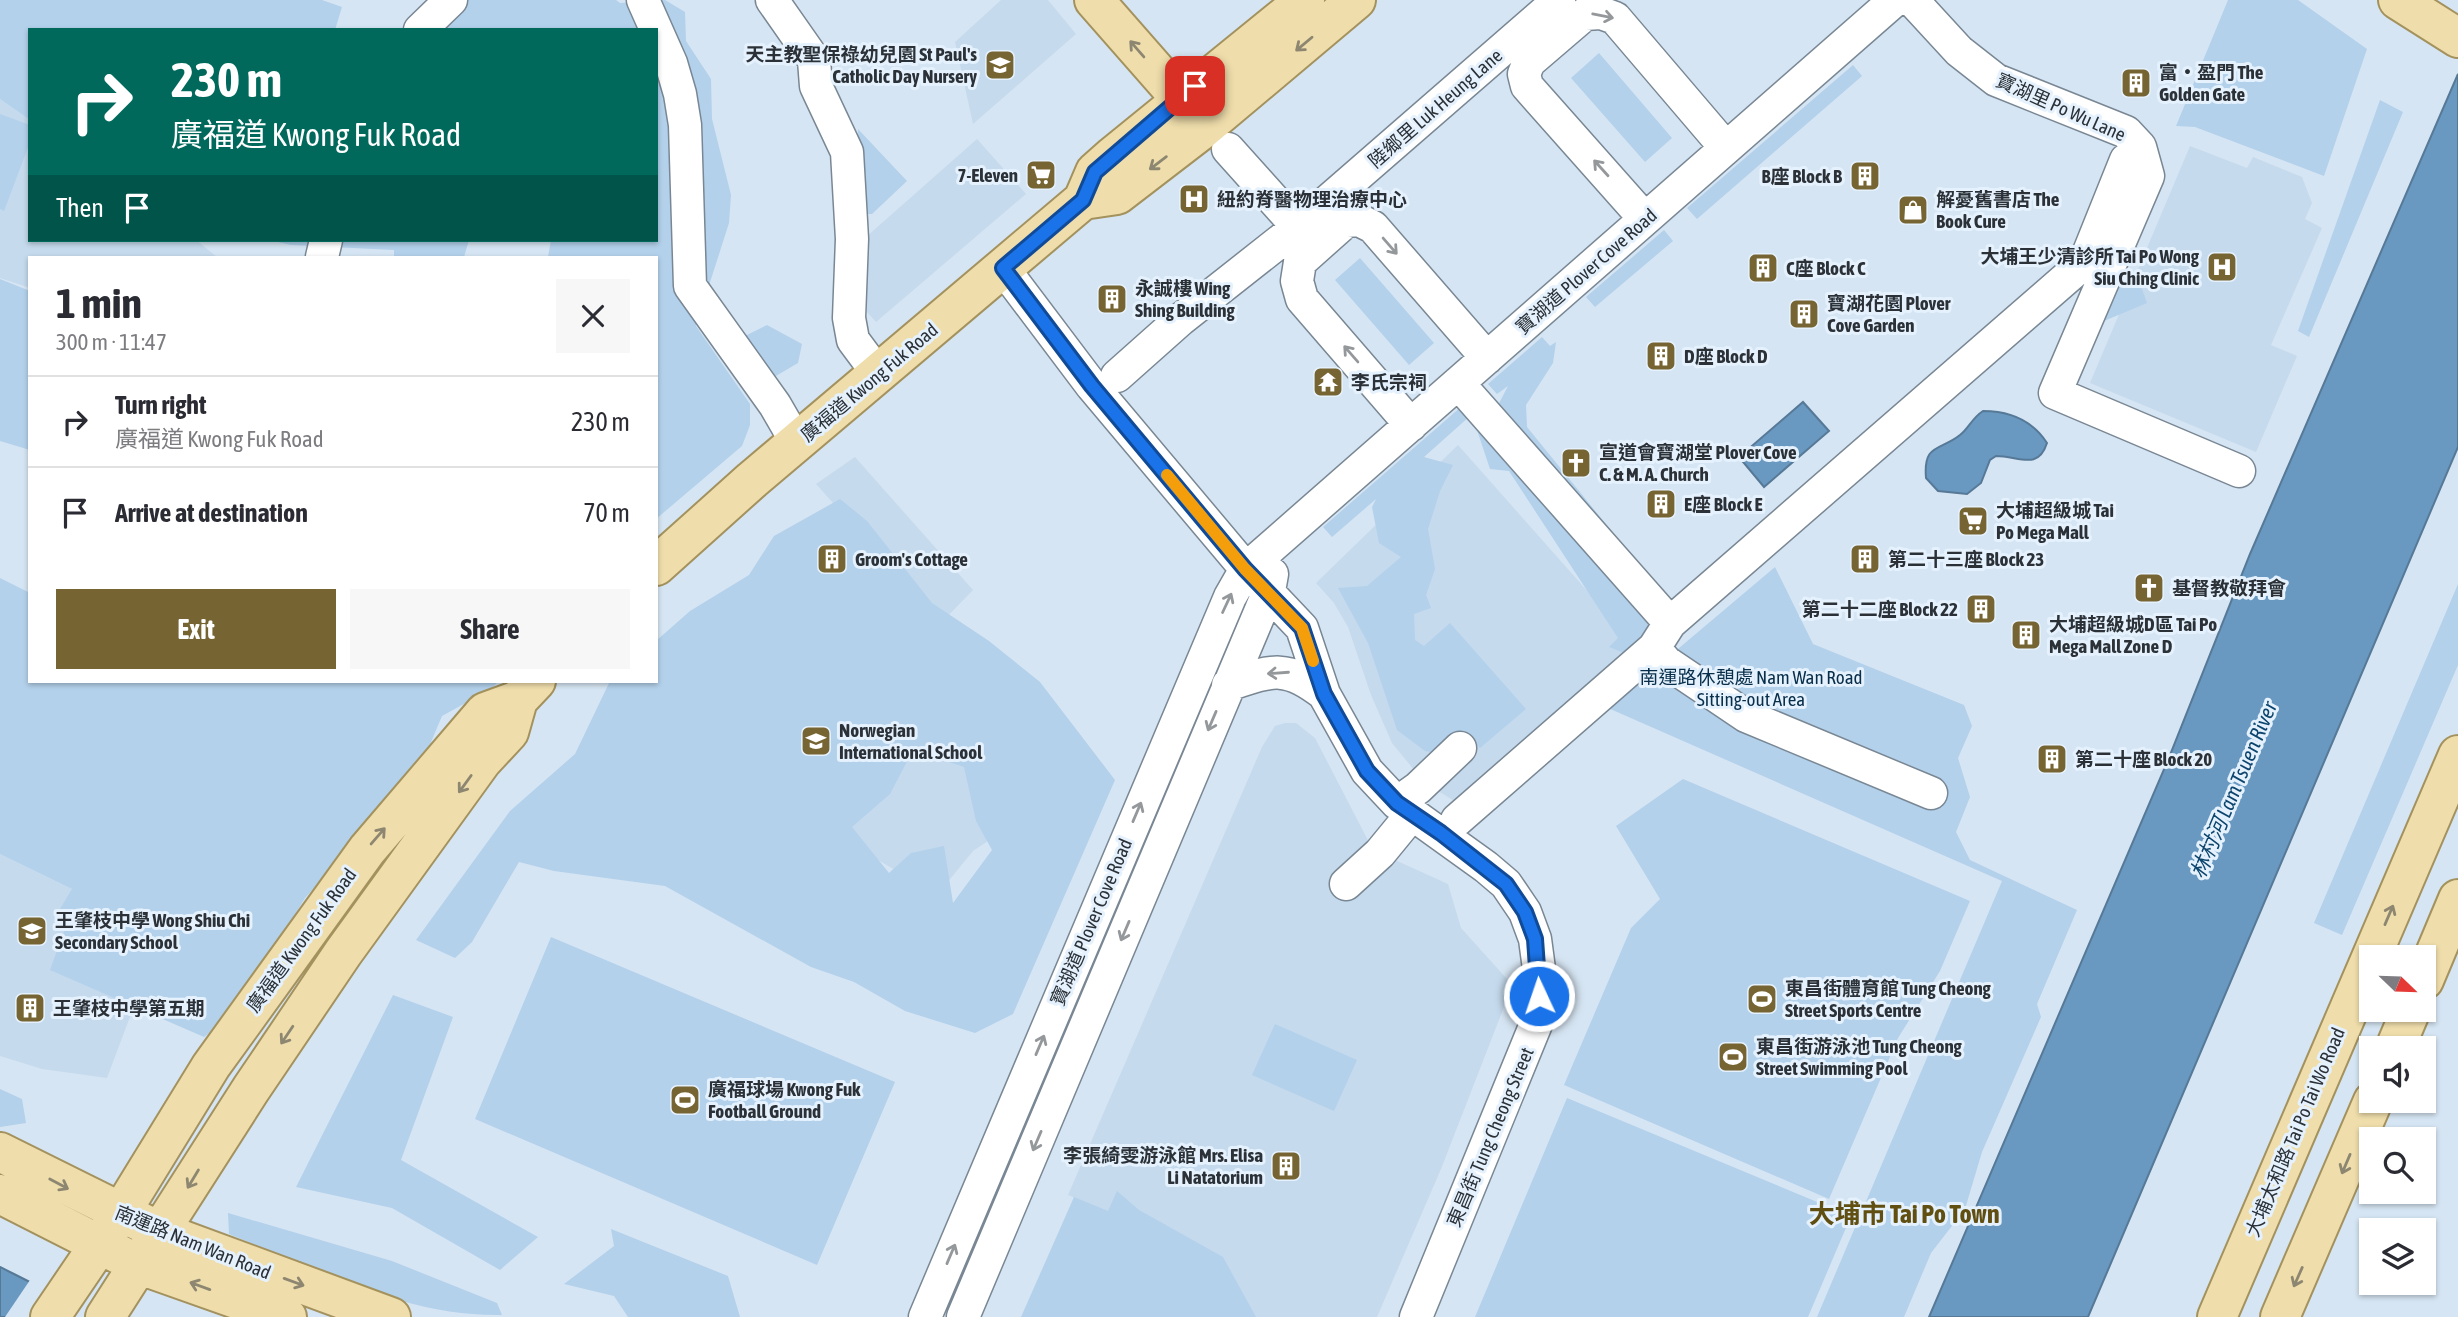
<!DOCTYPE html>
<html lang="en">
<head>
<meta charset="utf-8">
<style>
	body { margin:0; font-family:"Asap Condensed","Noto Sans TC",sans-serif; background:#f7f7f7; color:#2b2b33; height:100vh; display:flex; flex-direction:column; font-size:26px; white-space:nowrap }
	* { box-sizing:border-box; margin:0 }
	p { font-size:23px; color:#7c7c81 }
	.icon { flex:none; width:38px; height:38px; fill:none; stroke:currentColor; stroke-width:2; stroke-linecap:round; stroke-linejoin:round }
	.map { position:relative; flex:1; overflow:hidden }
	.side { position:absolute; left:28px; top:256px; width:630px; height:427px; display:flex; flex-direction:column; background:#fff; border-radius:0px; box-shadow:0 2px 5px #0004 }
	.side>* { flex:none }
	.hud { position:absolute; left:28px; top:28px; width:630px; height:214px; border-radius:0px; box-shadow:0 2px 5px #0004; background:#00695c; color:#fff; overflow:hidden }
	.needle { width:46px; rotate:113deg }
	.buttons { position:absolute; left:2359px; top:945px; display:grid; gap:14px }
	.buttons a { display:grid; place-items:center; width:77px; height:77px; border-radius:0px; background:#fff; box-shadow:0 2px 5px #0004; font-size:35px }
	.pin { position:absolute; display:grid; place-items:center; width:60px; height:60px; color:#fff; margin:-30px; border-radius:14px; box-shadow:0 4px 10px #0006 }
	.me { position:absolute; width:77px; margin:-38px; rotate:357deg; stroke-linejoin:round; filter:drop-shadow(0 0 5px #0008) }
	.turn { display:flex; align-items:center; gap:24px; height:147px; padding:0 28px; font-size:32px }
	.turn .icon { width:91px; height:91px; stroke-width:2.5 }
	.turn b { display:block; font-size:49px; line-height:60px }
	.then { display:flex; align-items:center; height:66px; padding:0 28px; background:#0003; gap:14px; font-size:26px }
	.round { display:grid; place-items:center; flex:none; width:74px; height:74px; border-radius:0px; background:#f7f7f7 }
	.overview { display:flex; align-items:center; justify-content:space-between; height:119px; padding:0 28px }
	h1 { font-size:42px; font-weight:700; line-height:52px }
	.primary-button { display:flex; gap:14px; margin-top:auto; padding:14px 28px }
	.primary-button a { flex:1; height:80px; border-radius:0px; background:#766533; color:#fff; font-size:28px; font-weight:700; line-height:80px; text-align:center }
	.primary-button a+a { background:#f7f7f7; color:#2b2b33 }
	ul { padding:0; list-style:none }
	li { display:flex; align-items:center; gap:21px; height:91px; padding:0 28px; border-top:2px solid #e1e1e2 }
	li div { flex:1 }
	li b { display:block; font-size:26px }
	li em { font-style:normal }
	.map>svg:first-child { display:block }
	.built { fill:#c5daed }
	.green { fill:#b3d1eb; fill-rule:evenodd }
	.water { fill:#6998c0; stroke:#567997; stroke-width:2 }
	.pier { fill:#d6e5f3 }
	.lines { fill:none; stroke-linecap:round; stroke-linejoin:round }
	.minor-casing { stroke:#798794; stroke-width:35 }
	.major-casing { stroke:#a3925e; stroke-width:42 }
	.minor { stroke:#fff; stroke-width:32 }
	.major { stroke:#efddab; stroke-width:38 }
	.oneway { stroke:#95989b }
	.oneway2 { stroke:#8d8771 }
	.route-casing { stroke:#114b97; stroke-width:18 }
	.route { stroke:#1a73e8; stroke-width:12 }
	.slow { stroke:#f59e0b; stroke-width:12 }
	.labels { text-anchor:middle; stroke-width:6; stroke-linejoin:round; paint-order:stroke }
	.poi-label { font-size:19px; font-weight:bold; fill:#2b3137; stroke:#e5f2fe; text-anchor:start }
	.street-label { font-size:19px; fill:#2b3137; stroke:#e5f2fe }
	.park-label { font-size:19px; fill:#082e4a; stroke:#e5f2fe }
	.water-label { font-size:21px; font-style:italic; fill:#0d456d; stroke:#e5f2fe }
	.district-label { font-size:26px; font-weight:bold; fill:#614e11; stroke:#e5f2fe }
</style>
</head>
<body>
<div class="map">
<svg width="2458" height="1317" viewBox="0 0 2458 1317">
	<rect width="100%" height="100%" fill="#d6e5f3"/>
	<path class="built" d="M1001,0h47l28,34 -103,90 -18,-82z
		M0,99l30,21v120h166l21,17h-187v31l-30,-10z
		M977,139l49,55 -150,128 -10,-11v-74z
		M2190,146l57,22 6,-11 49,20 10,26 -7,16 17,9 -51,117 26,11 -41,96 -166,-69z
		M1458,445l179,202 -178,157 -35,-22 -32,-39 -21,-48 -23,-68 -14,-24 -18,-20z
		M855,457l118,133 -32,33 -125,-139z
		M935,722l71,107 -33,22 -32,39 -41,-17 -32,-19 -267,-38z
		M1285,723h11l19,15 58,112 75,34 13,44 46,51 -3,28 -63,162 -64,148h-201l-63,-103 -45,-19 194,-448 13,-21z
		M0,854l78,38 62,98 -33,88 -65,-9 -42,-13z"/>
	<path class="green" d="M0,0h322l20,7 -7,23h-305v90l-30,-21z
		M440,0h176l4,3 45,-3 20,12 1,29 25,38 1,40 19,76 -2,28 -33,103 54,78v21l-8,21 -86,73v-262h-108l3,-17h105v-210h-231z
		M2228,0h70l69,49 -43,127 -129,-49 -19,-1z
		M1599,53l73,85 -27,24 -74,-84z
		M1853,65l9,11 -165,143 -10,-11z
		M2380,100l23,12 -94,225 -11,-6z
		M0,114l30,11v17l-26,69 -4,-2z
		M858,129l49,52 -35,33h-16z
		M1664,230l9,11 -78,66 -9,-10z
		M269,240h200l-5,17h-70v-7l-103,-5z
		M1360,258l74,85 -25,22 -74,-85z
		M2094,265l25,1 23,23 5,14 -43,18 -11,21 -27,-19z
		M0,279l30,12v159l-30,-9z
		M767,325l35,19 -4,19 -29,17 -26,-43z
		M1542,337l8,9 6,-4 -3,21 -27,42 1,22 122,150 4,60 -16,21 -28,-11 9,-9 -109,-167 -19,-2 -13,-39 16,-15 15,-29 -11,8 -9,-10z
		M1462,406l8,10 -46,41 29,8 -13,26 -12,38 7,40 -9,26 5,13 -17,6 1,26 9,6 26,-23 76,86 -46,39 -9,-10 -8,20 -38,-7 -28,-21 -29,-87 -30,-55 29,-2 34,-29 -22,-14 -7,-36 4,-8 -44,38 -9,-10z
		M840,499l27,22 65,82 57,38 51,41 75,98 -102,234 -38,19 -70,-22 -51,-29 -43,-15 -146,-81 -111,-15 -35,-9 -47,80 -17,16 -39,-18 94,-129 65,-57 35,-73h46v-40l34,-30 59,-36 25,-39zM913,750l51,17 12,54 16,29 -39,53 -9,-57 -33,7 -22,20 -37,-46 38,-33z
		M1775,567l38,77 151,61 8,21 -14,32 12,39 -14,35 14,28 107,50 -40,94 4,13 -59,135 -17,57 -34,44 -27,64h-87l185,-436 -394,-173z
		M0,578l30,15v88h469l-8,8 -49,27 -16,38 -27,40 -94,104 -73,118 -28,21 -154,-67 15,-41 -11,-10 18,-30 -72,-35z
		M2458,584v81l-116,270 -28,-12z
		M1683,779l287,122 -30,70 -42,67 -69,161 -265,-114 67,-157 29,-29 -44,-73z
		M551,937l344,145 -78,183 -342,-146z
		M393,995l60,22 -52,143 137,77 -38,33 -108,-62 -96,-21z
		M1275,1024l82,36 -23,51 -82,-36z
		M0,1089l22,10 4,24 -26,4z
		M1567,1098l284,118 -43,101h-333z
		M1117,1191l22,19 84,47 33,60h-235l53,-120 34,14z
		M228,1213l164,48 105,42 5,12c-96,2 -186,-46 -273,-81z
		M611,1229l117,47 12,41h-112l-14,-21 -50,-12 50,-38z"/>
	<path class="water" d="M2458,74v373l-370,870h-159l239,-557 82,-206z
		M1803,402l26,29 -65,56 -25,-30z
		M1983,411c27,0 49,9 64,32 -9,28 -28,13 -51,13l-6,4 -9,23 -14,11 -29,-3 -12,-13c-3,-35 14,-27 34,-43 9,-7 12,-17 23,-24z
		M0,1267l14,7 85,43h-99z"/>
	<path class="pier" d="M30,1280l72,35 1,2h-98z"/>
	<g class="lines">
		<g class="minor-casing">
			<path id="minor" d="M643,0l28,63 9,31 5,31 5,161 85,119 22,38
				M772,0l42,60 2,26 31,66 5,87 -3,79 4,22 26,35
				M1912,0l47,51 37,29 130,52 14,15 8,29 -93,217 184,78
				M420,30l31,-30
				M1228,149l70,78
				M1645,219l-118,-133 -3,-12 5,-12 56,-48 16,-1 14,5 111,130
				M322,257l4,-17
				M1003,268l89,118 154,183 56,59 22,66 43,77 30,32 89,64 20,17 19,28 10,27 4,30 -3,55 -120,293
				M1117,376l63,-56 118,-93 261,-227
				M1458,383l212,240
				M1411,425l-109,-126 -5,-18 3,-19 46,-41 13,-1 14,7 114,131
				M1654,648l16,-25 415,-361 41,-102
				M1228,685c44,-15 58,-21 96,9
				M1397,803l21,-15 42,-40
				M1457,820l197,-172 12,14 80,54 185,77
				M1346,884l34,-31 32,-39
				M925,1317l305,-720 16,-28 649,-569
				M963,1317l306,-726 3,-17"/>
		</g>
		<g class="major-casing">
			<path id="major" d="M1094,0l86,98 13,23
				M2398,0l60,38
				M1083,200l34,-5 82,-63 157,-132
				M656,566l96,-86 331,-280 12,-28 18,-16 192,-156
				M2424,980l34,-81
				M2395,1048l16,-38
				M0,1152l161,80 230,85
				M0,1194l140,71 147,52
				M50,1317l70,-103 91,-148 156,-216 118,-138 33,-12 18,-19
				M105,1317l146,-228 92,-136 139,-192 27,-29 9,-32
				M2217,1317l241,-562
				M2280,1317l93,-216"/>
		</g>
		<use href="#minor" class="minor"/>
		<use href="#major" class="major"/>
	</g>
	<defs><path id="oneway-shaft" d="M-6 0H5M1.5-3L5.5 0L1.5 3" fill="none" stroke-width="1.6" stroke-linecap="round" stroke-linejoin="round" transform="scale(1.75)"/></defs>
	<g class="oneway">
		<use href="#oneway-shaft" transform="translate(1603 16) rotate(11)"/>
		<use href="#oneway-shaft" transform="translate(1601 168) rotate(-132)"/>
		<use href="#oneway-shaft" transform="translate(1390 246) rotate(49)"/>
		<use href="#oneway-shaft" transform="translate(1351 354) rotate(-131)"/>
		<use href="#oneway-shaft" transform="translate(1227 603) rotate(-65)"/>
		<use href="#oneway-shaft" transform="translate(1278 673) rotate(176)"/>
		<use href="#oneway-shaft" transform="translate(1212 721) rotate(113)"/>
		<use href="#oneway-shaft" transform="translate(1137 812) rotate(-67)"/>
		<use href="#oneway-shaft" transform="translate(1125 931) rotate(113)"/>
		<use href="#oneway-shaft" transform="translate(1040 1045) rotate(-67)"/>
		<use href="#oneway-shaft" transform="translate(1037 1141) rotate(113)"/>
		<use href="#oneway-shaft" transform="translate(951 1254) rotate(-67)"/>
	</g>
	<g class="oneway2">
		<use href="#oneway-shaft" transform="translate(1304 44) rotate(140)"/>
		<use href="#oneway-shaft" transform="translate(1137 49) rotate(-131)"/>
		<use href="#oneway-shaft" transform="translate(1158 163) rotate(143)"/>
		<use href="#oneway-shaft" transform="translate(465 784) rotate(126)"/>
		<use href="#oneway-shaft" transform="translate(378 836) rotate(-49)"/>
		<use href="#oneway-shaft" transform="translate(2389 915) rotate(-67)"/>
		<use href="#oneway-shaft" transform="translate(287 1035) rotate(124)"/>
		<use href="#oneway-shaft" transform="translate(2346 1164) rotate(113)"/>
		<use href="#oneway-shaft" transform="translate(193 1179) rotate(121)"/>
		<use href="#oneway-shaft" transform="translate(59 1184) rotate(28)"/>
		<use href="#oneway-shaft" transform="translate(2298 1277) rotate(114)"/>
		<use href="#oneway-shaft" transform="translate(294 1282) rotate(20)"/>
		<use href="#oneway-shaft" transform="translate(200 1286) rotate(-160)"/>
	</g>
	<g class="lines">
		<g class="route-casing">
			<path id="route" d="M1195,86l-100,86 -12,28 -80,68 89,118 153,183 57,59 22,66 43,77 30,32 44,30 65,51 19,28 10,27 4,57"/>
		</g>
		<use href="#route" class="route"/>
		<path class="slow" d="M1167,475l78,94 57,59 11,33"/>
	</g>
	<defs>
		<g id="school-square" transform="scale(1.575)"><rect x="-9" y="-9" width="18" height="18" rx="4" fill="#766533" stroke="#e5f2fe"/><path d="M0-5L7-2L0 1L-7-2ZM-4 1L0 2.5L4 1V4Q0 6-4 4Z" fill="#fff"/></g>
		<g id="building-square" transform="scale(1.575)"><rect x="-9" y="-9" width="18" height="18" rx="4" fill="#766533" stroke="#e5f2fe"/><path d="M-4-6H4V6H1V3H-1V6H-4ZM-2.5-4.3h1.7v1.8h-1.7ZM.8-4.3h1.7v1.8H.8ZM-2.5-1h1.7V.8h-1.7ZM.8-1h1.7V.8H.8Z" fill="#fff"/></g>
		<g id="supermarket-square" transform="scale(1.575)"><rect x="-9" y="-9" width="18" height="18" rx="4" fill="#766533" stroke="#e5f2fe"/><path d="M-6-5.5h2.5l.6 2H6L4.5 2H-2.5L-4.4-4H-6ZM-1.5 3.2a1.3 1.3 0 1 0 .1 0ZM3 3.2a1.3 1.3 0 1 0 .1 0Z" fill="#fff"/></g>
		<g id="hospital-square" transform="scale(1.575)"><rect x="-9" y="-9" width="18" height="18" rx="4" fill="#766533" stroke="#e5f2fe"/><path d="M-5-5h3v3.5h4V-5h3V5h-3V1.5h-4V5h-3Z" fill="#fff"/></g>
		<g id="shop-square" transform="scale(1.575)"><rect x="-9" y="-9" width="18" height="18" rx="4" fill="#766533" stroke="#e5f2fe"/><path d="M-5-2.5h2.3a2.7 3.5 0 0 1 5.4 0H5L5.5 6h-11ZM-1.5-2.5h3a1.5 2.3 0 0 0-3 0Z" fill="#fff"/></g>
		<g id="temple-square" transform="scale(1.575)"><rect x="-9" y="-9" width="18" height="18" rx="4" fill="#766533" stroke="#e5f2fe"/><path d="M0-6L5-2H3V0L6.5 2.5H4V6H1.5V3h-3V6H-4V2.5H-6.5L-3 0V-2H-5Z" fill="#fff"/></g>
		<g id="church-square" transform="scale(1.575)"><rect x="-9" y="-9" width="18" height="18" rx="4" fill="#766533" stroke="#e5f2fe"/><path d="M-1.2-6h2.4v3.5h3.3v2.4h-3.3V6h-2.4V-.1h-3.3v-2.4h3.3Z" fill="#fff"/></g>
		<g id="stadium-square" transform="scale(1.575)"><rect x="-9" y="-9" width="18" height="18" rx="4" fill="#766533" stroke="#e5f2fe"/><path d="M0-5a6.5 5 0 1 0 0 10a6.5 5 0 1 0 0-10ZM-3.5-1.8h7v3.6h-7Z" fill="#fff"/></g>
	</defs>
	<g fill-rule="evenodd">
		<use href="#school-square" x="1000" y="65"/>
		<use href="#building-square" x="2136" y="83"/>
		<use href="#supermarket-square" x="1041" y="175"/>
		<use href="#building-square" x="1865" y="176"/>
		<use href="#hospital-square" x="1194" y="199"/>
		<use href="#shop-square" x="1913" y="210"/>
		<use href="#hospital-square" x="2222" y="267"/>
		<use href="#building-square" x="1763" y="268"/>
		<use href="#building-square" x="1112" y="299"/>
		<use href="#building-square" x="1804" y="314"/>
		<use href="#building-square" x="1661" y="356"/>
		<use href="#temple-square" x="1328" y="382"/>
		<use href="#church-square" x="1576" y="463"/>
		<use href="#building-square" x="1661" y="504"/>
		<use href="#supermarket-square" x="1973" y="521"/>
		<use href="#building-square" x="832" y="559"/>
		<use href="#building-square" x="1865" y="559"/>
		<use href="#church-square" x="2149" y="588"/>
		<use href="#building-square" x="1981" y="609"/>
		<use href="#building-square" x="2026" y="635"/>
		<use href="#school-square" x="816" y="741"/>
		<use href="#building-square" x="2052" y="759"/>
		<use href="#school-square" x="32" y="931"/>
		<use href="#stadium-square" x="1762" y="999"/>
		<use href="#building-square" x="30" y="1008"/>
		<use href="#stadium-square" x="1733" y="1057"/>
		<use href="#stadium-square" x="685" y="1100"/>
		<use href="#building-square" x="1286" y="1166"/>
	</g>
	<g class="labels">
		<g class="poi-label">
			<text x="977" y="61" text-anchor="end">天主教聖保祿幼兒園 St Paul's<tspan x="977" dy="22">Catholic Day Nursery</tspan></text>
			<text x="2159" y="79">富‧盈門 The<tspan x="2159" dy="22">Golden Gate</tspan></text>
			<text x="1018" y="182" text-anchor="end">7-Eleven</text>
			<text x="1842" y="183" text-anchor="end">B座 Block B</text>
			<text x="1217" y="206">紐約脊醫物理治療中心</text>
			<text x="1936" y="206">解憂舊書店 The<tspan x="1936" dy="22">Book Cure</tspan></text>
			<text x="2199" y="263" text-anchor="end">大埔王少清診所 Tai Po Wong<tspan x="2199" dy="22">Siu Ching Clinic</tspan></text>
			<text x="1786" y="275">C座 Block C</text>
			<text x="1135" y="295">永誠樓 Wing<tspan x="1135" dy="22">Shing Building</tspan></text>
			<text x="1827" y="310">寶湖花園 Plover<tspan x="1827" dy="22">Cove Garden</tspan></text>
			<text x="1684" y="363">D座 Block D</text>
			<text x="1351" y="389">李氏宗祠</text>
			<text x="1599" y="459">宣道會寶湖堂 Plover Cove<tspan x="1599" dy="22">C. &amp; M. A. Church</tspan></text>
			<text x="1684" y="511">E座 Block E</text>
			<text x="1996" y="517">大埔超級城 Tai<tspan x="1996" dy="22">Po Mega Mall</tspan></text>
			<text x="855" y="566">Groom's Cottage</text>
			<text x="1888" y="566">第二十三座 Block 23</text>
			<text x="2172" y="595">基督教敬拜會</text>
			<text x="1958" y="616" text-anchor="end">第二十二座 Block 22</text>
			<text x="2049" y="631">大埔超級城D區 Tai Po<tspan x="2049" dy="22">Mega Mall Zone D</tspan></text>
			<text x="839" y="737">Norwegian<tspan x="839" dy="22">International School</tspan></text>
			<text x="2075" y="766">第二十座 Block 20</text>
			<text x="55" y="927">王肇枝中學 Wong Shiu Chi<tspan x="55" dy="22">Secondary School</tspan></text>
			<text x="1785" y="995">東昌街體育館 Tung Cheong<tspan x="1785" dy="22">Street Sports Centre</tspan></text>
			<text x="53" y="1015">王肇枝中學第五期</text>
			<text x="1756" y="1053">東昌街游泳池 Tung Cheong<tspan x="1756" dy="22">Street Swimming Pool</tspan></text>
			<text x="708" y="1096">廣福球場 Kwong Fuk<tspan x="708" dy="22">Football Ground</tspan></text>
			<text x="1263" y="1162" text-anchor="end">李張綺雯游泳館 Mrs. Elisa<tspan x="1263" dy="22">Li Natatorium</tspan></text>
		</g>
		<g class="street-label">
			<text transform="translate(2061 107) rotate(24)" y="7">寶湖里 Po Wu Lane</text>
			<text transform="translate(1435 108) rotate(-41)" y="7">陸鄉里 Luk Heung Lane</text>
			<text transform="translate(1586 271) rotate(-41)" y="7">寶湖道 Plover Cove Road</text>
			<text transform="translate(869 382) rotate(-40)" y="7">廣福道 Kwong Fuk Road</text>
			<text transform="translate(1091 922) rotate(-67)" y="7">寶湖道 Plover Cove Road</text>
			<text transform="translate(301 940) rotate(-54)" y="7">廣福道 Kwong Fuk Road</text>
			<text transform="translate(2295 1132) rotate(-67)" y="7">大埔太和路 Tai Po Tai Wo Road</text>
			<text transform="translate(1490 1137) rotate(-67)" y="7">東昌街 Tung Cheong Street</text>
			<text transform="translate(193 1242) rotate(22)" y="7">南運路 Nam Wan Road</text>
		</g>
		<g class="park-label">
			<text x="1751" y="684">南運路休憩處 Nam Wan Road<tspan x="1751" dy="22">Sitting-out Area</tspan></text>
		</g>
		<g class="water-label">
			<text transform="translate(2234 790) rotate(-67)" y="7">林村河 Lam Tsuen River</text>
		</g>
		<g class="district-label">
			<text x="1904" y="1223">大埔市 Tai Po Town</text>
		</g>
	</g>
</svg>
<div class="buttons">
<a><svg class="needle" viewBox="-14 -14 28 28"><path d="M0-13l5 13h-10z" fill="#e53935"/><path d="M0 13l5-13h-10z" fill="#7c7c81"/></svg></a>
<a><svg class="icon" aria-label="sound" viewBox="0 0 24 24"><path d="M4 9h4l5-4v14l-5-4H4zM17 9q2 3 0 6"/></svg></a>
<a><svg class="icon" aria-label="search" viewBox="0 0 24 24"><circle cx="10" cy="10" r="6"/><path d="M15 15l6 6"/></svg></a>
<a><svg class="icon" aria-label="layers" viewBox="0 0 24 24"><path d="M12 4l9 5-9 5-9-5zM3 14l9 5 9-5"/></svg></a>
</div>
<div class="pin" style="left:1195px;top:86px;background:#d93025"><svg class="icon" aria-label="arrive" viewBox="0 0 24 24"><path d="M6 21V4h12l-3 4 3 4H6"/></svg></div>
<svg class="me" style="left:1539px;top:996px" viewBox="-20 -20 40 40"><circle r="17" fill="#1a73e8" stroke="#fff" stroke-width="3"/><path d="M0-11L8 9 0 5-8 9z" fill="#fff"/></svg>
<div class="hud">
<div class="turn"><svg class="icon" aria-label="right" viewBox="0 0 24 24"><path d="M7 20v-9h11M14 6l5 5-5 5"/></svg><div><b>230 m</b>廣福道 Kwong Fuk Road</div></div>
<div class="then">Then<svg class="icon" aria-label="arrive" viewBox="0 0 24 24"><path d="M6 21V4h12l-3 4 3 4H6"/></svg></div>
</div>
<section class="side">
<div class="overview"><div><h1>1 min</h1><p>300 m · 11:47</p></div><a class="round"><svg class="icon" aria-label="close" viewBox="0 0 24 24"><path d="M6 6l12 12M18 6L6 18"/></svg></a></div>
<ul>
<li><svg class="icon" aria-label="right" viewBox="0 0 24 24"><path d="M7 20v-9h11M14 6l5 5-5 5"/></svg><div><b>Turn right</b><p>廣福道 Kwong Fuk Road</p></div><em>230 m</em></li>
<li><svg class="icon" aria-label="arrive" viewBox="0 0 24 24"><path d="M6 21V4h12l-3 4 3 4H6"/></svg><div><b>Arrive at destination</b></div><em>70 m</em></li>
</ul>
<div class="primary-button"><a>Exit</a><a>Share</a></div>
</section>
</div>
</body>
</html>
